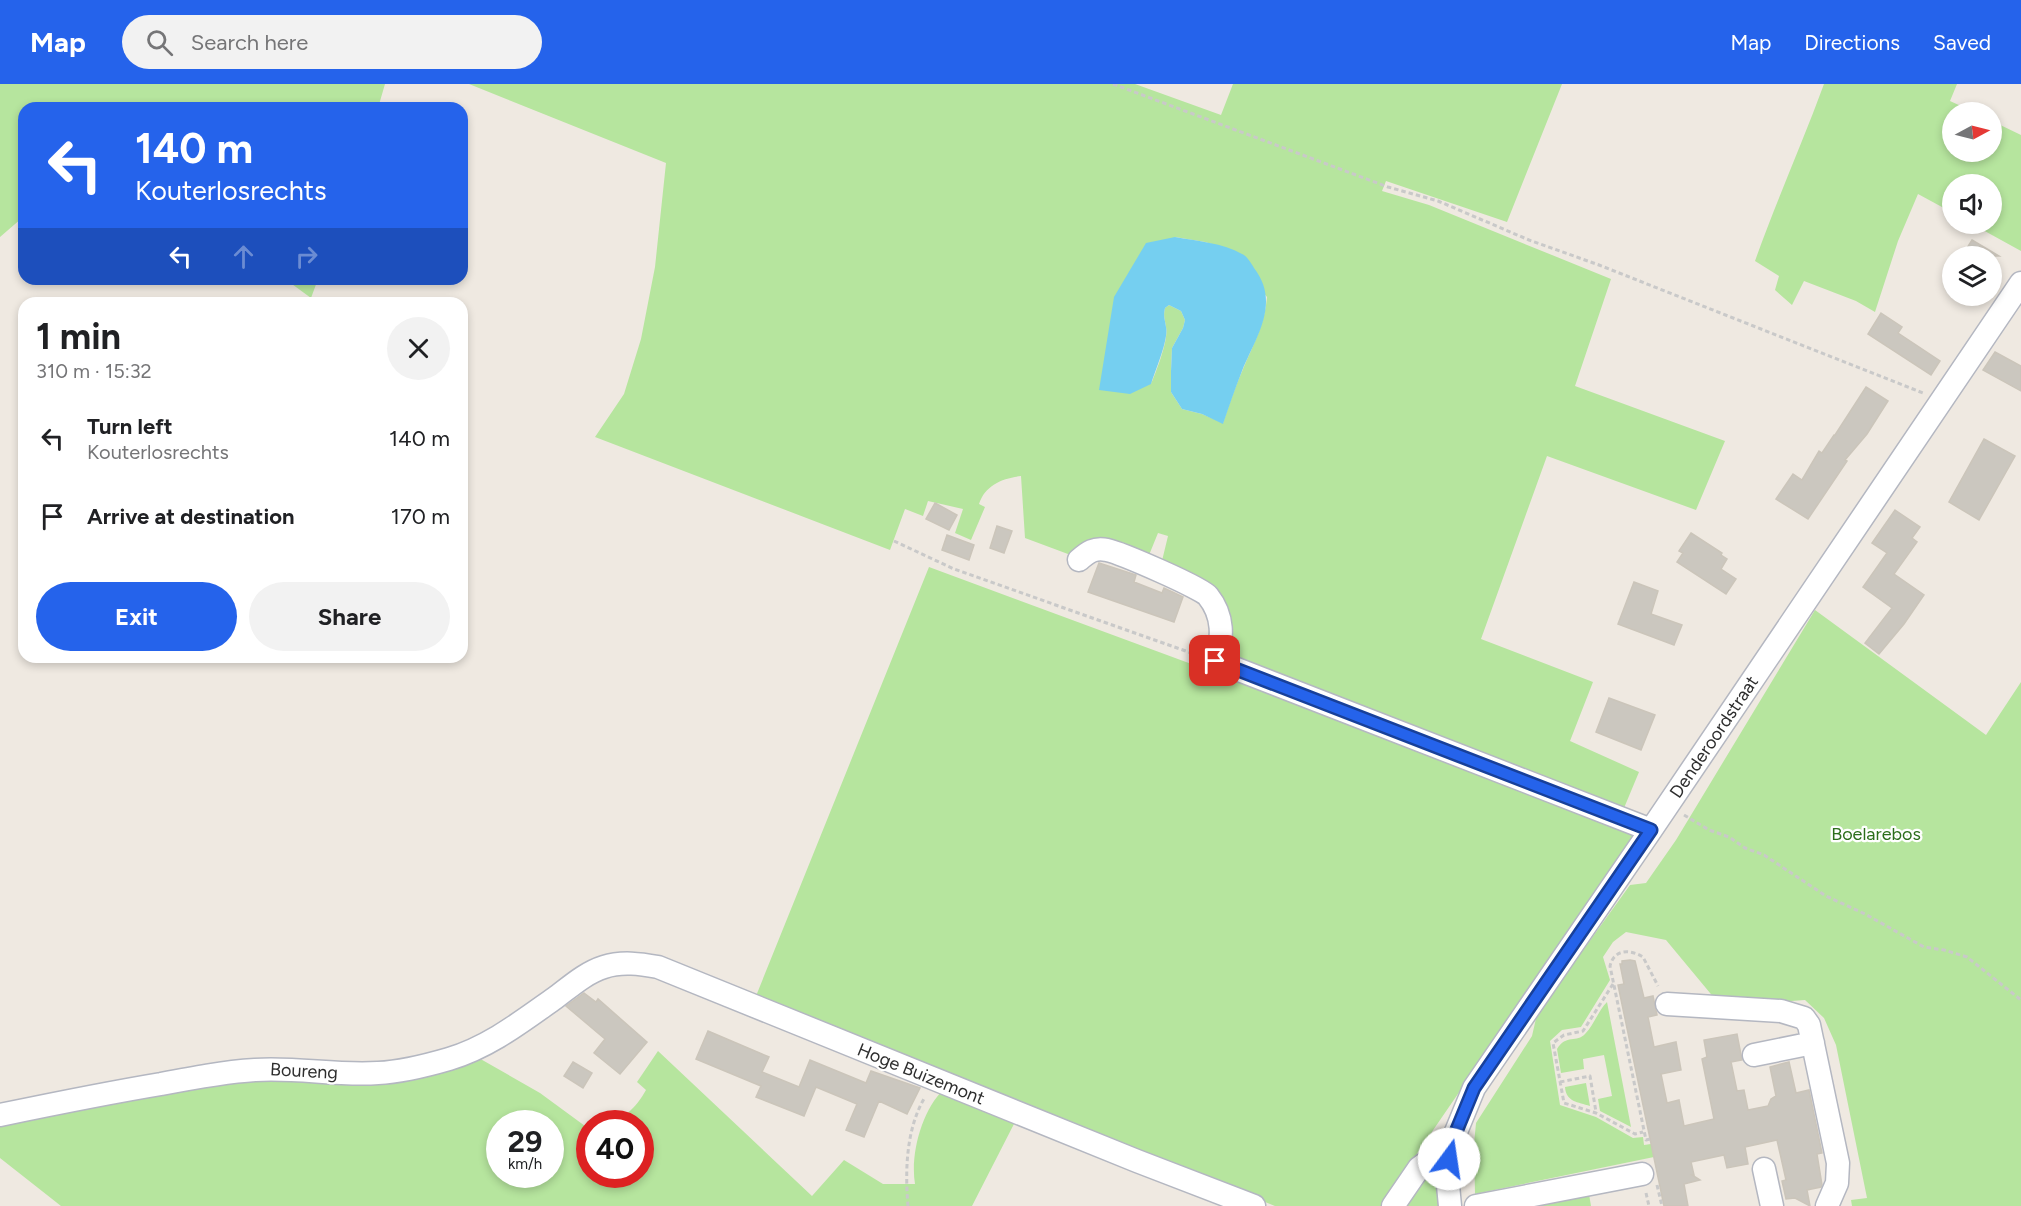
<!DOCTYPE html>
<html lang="en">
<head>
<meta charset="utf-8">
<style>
	body { margin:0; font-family:Figtree,sans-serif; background:#f2f2f2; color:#202124; height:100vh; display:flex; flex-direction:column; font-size:22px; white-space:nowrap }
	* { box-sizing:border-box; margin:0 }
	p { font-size:20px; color:#757577 }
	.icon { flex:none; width:33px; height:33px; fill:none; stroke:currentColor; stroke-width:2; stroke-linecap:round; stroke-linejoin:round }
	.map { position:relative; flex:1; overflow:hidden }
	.panel { position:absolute; left:18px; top:213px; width:450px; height:366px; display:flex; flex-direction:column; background:#fff; border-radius:18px; box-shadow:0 3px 9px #0003 }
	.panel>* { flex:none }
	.top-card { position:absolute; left:18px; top:18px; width:450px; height:183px; border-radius:18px; box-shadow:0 3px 9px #0003; background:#2563eb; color:#fff; overflow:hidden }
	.needle { width:39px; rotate:83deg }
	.buttons { position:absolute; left:1942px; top:18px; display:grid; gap:12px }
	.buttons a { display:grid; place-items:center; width:60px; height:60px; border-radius:50%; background:#fff; box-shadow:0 3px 9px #0003; font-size:30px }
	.speed { position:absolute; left:486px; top:1026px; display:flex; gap:12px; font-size:30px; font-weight:700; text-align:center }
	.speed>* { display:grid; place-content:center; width:78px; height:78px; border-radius:50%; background:#fff; box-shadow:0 3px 9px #0003; line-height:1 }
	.speed small { font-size:15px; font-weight:400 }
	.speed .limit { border:9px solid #d22; background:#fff; color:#111 }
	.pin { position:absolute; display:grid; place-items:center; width:51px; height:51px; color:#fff; margin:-26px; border-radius:12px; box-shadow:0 3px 9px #0006 }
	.me { position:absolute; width:66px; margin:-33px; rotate:14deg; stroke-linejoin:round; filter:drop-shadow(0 0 4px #0008) }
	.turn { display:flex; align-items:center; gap:21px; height:126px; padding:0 18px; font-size:27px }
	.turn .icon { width:78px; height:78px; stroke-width:2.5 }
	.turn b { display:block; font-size:42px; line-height:51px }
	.lanes { display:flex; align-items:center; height:57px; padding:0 18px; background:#0003; justify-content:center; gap:30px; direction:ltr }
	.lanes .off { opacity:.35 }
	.round { display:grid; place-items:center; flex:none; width:63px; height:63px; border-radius:32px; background:#f2f2f2 }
	.overview { display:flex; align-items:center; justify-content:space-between; height:102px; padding:0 18px }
	h1 { font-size:36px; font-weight:700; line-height:45px }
	.primary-button { display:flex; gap:12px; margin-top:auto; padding:12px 18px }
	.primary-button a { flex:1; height:69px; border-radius:36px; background:#2563eb; color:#fff; font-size:24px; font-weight:700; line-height:69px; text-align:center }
	.primary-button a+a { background:#f2f2f2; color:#202124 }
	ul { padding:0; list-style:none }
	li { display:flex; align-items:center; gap:18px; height:78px; padding:0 18px }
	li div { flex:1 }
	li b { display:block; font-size:22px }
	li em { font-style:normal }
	header { display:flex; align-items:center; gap:36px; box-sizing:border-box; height:84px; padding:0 30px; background:#2563eb; color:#fff }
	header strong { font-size:28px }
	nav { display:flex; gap:33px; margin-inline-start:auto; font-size:21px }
	.search { width:420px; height:54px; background:#f2f2f2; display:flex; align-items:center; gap:15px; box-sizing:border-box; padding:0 21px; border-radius:33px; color:#757577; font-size:22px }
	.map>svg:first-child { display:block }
	.green { fill:#b6e59e; fill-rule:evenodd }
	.water { fill:#75cff0 }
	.building { fill:#cbc7bf; stroke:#cbc5ba; stroke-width:1.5 }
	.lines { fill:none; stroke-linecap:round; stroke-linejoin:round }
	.minor-casing { stroke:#b4b7c1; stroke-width:25 }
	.path { stroke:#c9c9c9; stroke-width:3; stroke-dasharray:4.5 3; stroke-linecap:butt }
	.minor { stroke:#fff; stroke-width:22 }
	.route-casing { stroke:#184099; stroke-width:15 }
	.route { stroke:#2563eb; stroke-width:10 }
	.labels { text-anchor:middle; stroke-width:4.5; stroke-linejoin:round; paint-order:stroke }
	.street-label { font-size:18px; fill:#2e2e2e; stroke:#fff }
	.park-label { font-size:18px; fill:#2c6e1b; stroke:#fff }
</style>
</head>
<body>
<header>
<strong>Map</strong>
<div class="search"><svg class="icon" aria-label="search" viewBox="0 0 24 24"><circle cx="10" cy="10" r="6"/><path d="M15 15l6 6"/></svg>Search here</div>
<nav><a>Map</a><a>Directions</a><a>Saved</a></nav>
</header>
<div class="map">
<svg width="2021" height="1122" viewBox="0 0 2021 1122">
	<rect width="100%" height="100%" fill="#efe9e1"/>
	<path class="green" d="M0,0h385l-7,24h-354v111l-2,-1 -22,19z
		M469,0h666l86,31 12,-31h329l-55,138 -121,-41 -4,10 47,14 182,74 -36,107 150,55 -29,69 -149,-54 -66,183 112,43 -23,59 69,31 -15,36 -386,-143 -5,-10 -7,-44 -65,-46 7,-29 -10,-3 -11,27 -71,-3 -51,-19 -4,-62c-18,2 -36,9 -42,28l6,3 -14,33 -16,-7 8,-24 -35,-8 -5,15 -18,-7 -15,41 -295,-113 29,-43 17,-55 14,-72 11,-104zM1175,153l30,5 20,6 42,49c-2,27 -14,48 -24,72 -8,18 -14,36 -20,54l-21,-9 -20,-5 -11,-17v-21l1,-23 11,-20 2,-8 -4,-9 -12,-6 -4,3c-2,9 0,11 1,19 3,12 -10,45 -15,57z
		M1824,0h133l-7,17 24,11h-21v40h39v-31l29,14v116l-49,-27h20v-40h-39v29l-35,-19 -20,47 -23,71 -19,-11 -52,-20 -12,24 -17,-15 4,-14 -24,-15c21,-59 47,-117 69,-177z
		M285,195h33l-7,19z
		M929,483l525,194 181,75 -254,370h-106l-300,-116 -219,-94z
		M1815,526l171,125 35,-53v524h-169l-1,-6 16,-2 -31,-153 -12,-27 -19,-18 -14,1 -76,-2 -49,-59 -40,-8 -13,10 -10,15 7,23 -29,47 -19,3 -12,11 10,64 36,12 37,21 10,-1 1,8 7,-1 3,13 -179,37 -1,-50 2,-21 56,-87 5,-22 93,-129 16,-2 30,-43z
		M1607,918l24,125 -31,-16 -2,-12 14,-3 -8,-41 -21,4 1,10 -23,4 -4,-24c9,-15 20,-6 28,-15 9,-9 13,-23 22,-32z
		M658,967l154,145 32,-36 39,24h32c-5,-30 7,-74 29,-95l72,31 -44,86h-911l-61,-48v-37l167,-31 310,-33 63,36 45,33 4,-1 1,49h50v-50l-38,-1c21,-2 34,-15 44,-33l-9,-8zM500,1040h50v50h-50z
		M1586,999l4,23c-12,-4 -24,-4 -25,-19z
		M1424,1094h6l7,10 1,18h-34z
		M1589,1110l2,12h-68z"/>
	<path class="water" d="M1175,153c22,4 48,6 67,17 5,2 9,9 12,14 27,35 2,69 -12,103 -7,18 -13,35 -19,53l-21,-10 -20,-5 -11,-17v-21l1,-23 11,-20 2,-8 -4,-9 -12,-6 -4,3c-2,9 0,11 1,19 3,12 -11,44 -15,57l-21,10 -31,-4 15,-93 32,-54z"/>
	<path class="building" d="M1972,156l27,16h-37z
		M1881,229l21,14 -4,6 42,28 -9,14 -63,-41z
		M1995,268l26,14v25l-38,-21z
		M1866,303l22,14 -21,33 -22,26 2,1 -39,58 -32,-20 17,-25 9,6 17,-29 3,2 12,-18h1z
		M1984,355l31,17 -36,64 -30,-18z
		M935,419l22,12 -8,15 -23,-11z
		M1895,426l25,17 -8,11 5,4 -23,32 30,21 -20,29 -25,30 -14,-11 27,-35 -29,-21 24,-34 -15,-10z
		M997,442l15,5 -8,22 -14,-5z
		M1691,449l31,20 -1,2 6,4 -6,10 15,10 -10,15 -49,-32 6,-9 -4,-2z
		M947,451l27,10 -5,15 -27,-10z
		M1099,479l37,12 -2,7 28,11 2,-5 19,9 -9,25 -86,-30z
		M1634,498l24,9 -7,23 31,11 -8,20 -56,-21z
		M1609,614l46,17 -14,35 -45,-18z
		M1630,876l5,1 9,37 9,-2 4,19 -9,2 6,30 22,-5 5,28 -20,4 6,29 12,-3 5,26 30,-7 -12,-60 5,-2 -3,-17 33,-6 5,26 -11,2 6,29 7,-1 4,20 20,-4 3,-7 5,-3 -6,-29 19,-5 7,31 13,-3 13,63 -5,1 5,31 -1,2 -14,3 3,16 -15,-8 -9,1 -4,-18 4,-1 -9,-40 -32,7 3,17 -21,4 -3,-13 -33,7 3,13h-2l8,5 -16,4 4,22h-24l-46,-221 6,-1 -4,-20h2v-3z
		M584,909l12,9 2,-3 49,43 -27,32 -26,-21 11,-14 -39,-33z
		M708,947l61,26 -7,15 37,15 11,-27 56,23 5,-12 49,17 -13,26 -28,-13 -15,36 -18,-7 11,-26 -41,-17 -12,29 -48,-19 5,-11 -65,-27z
		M573,978l19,11 -9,15 -19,-12z"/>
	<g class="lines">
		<g class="minor-casing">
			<path id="minor" d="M1079,476c9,-8 16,-13 28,-10 14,3 95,38 101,46 16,20 15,42 8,65l435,169
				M1667,920l114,7 23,7 5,7 29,138 -1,20 -10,23
				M1754,971l59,-12
				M0,1031c53,-11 107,-22 161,-31 31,-6 62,-12 94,-14 41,-3 82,6 123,3 24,-1 47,-7 71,-14 40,-12 72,-37 106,-61 15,-11 30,-25 49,-31 18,-6 37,-3 54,0l479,194 117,45
				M1764,1085l8,37
				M1393,1122l26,-38 32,-24
				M1450,1122l-3,-31 4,-31 23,-56 177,-258 370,-547
				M1476,1122l166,-32"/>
		</g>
		<path class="path" d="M1113,0l275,103 50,14 91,39 70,25 324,128
			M894,457l60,28 243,86
			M1684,731l25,15 20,7 16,11 19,7 62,41 39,18 59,33 20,3 23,7 54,43
			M1613,900l-30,47 -19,4 -11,8 11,60 32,10 39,21 8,-2
			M1560,998l30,-6 6,36
			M1650,1055l-4,1 -36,-174c4,-17 20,-17 33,-9l15,29
			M1657,1101l5,21
			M1646,1109l3,13
			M908,1122c-3,-36 -2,-77 17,-109"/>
		<use href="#minor" class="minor"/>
	</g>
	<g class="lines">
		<g class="route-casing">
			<path id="route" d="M1215,577l436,169 -177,258 -23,56 -2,15"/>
		</g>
		<use href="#route" class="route"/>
	</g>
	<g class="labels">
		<g class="street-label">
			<text transform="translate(1714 653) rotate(-56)" y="6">Denderoordstraat</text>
			<text transform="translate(304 987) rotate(3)" y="6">Boureng</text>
			<text transform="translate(921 990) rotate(22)" y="6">Hoge Buizemont</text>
		</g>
		<g class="park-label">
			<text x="1876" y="756">Boelarebos</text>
		</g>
	</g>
</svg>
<div class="buttons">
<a><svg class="needle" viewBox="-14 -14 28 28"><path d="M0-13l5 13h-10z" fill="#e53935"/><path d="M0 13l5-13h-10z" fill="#757577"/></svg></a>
<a><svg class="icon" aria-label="sound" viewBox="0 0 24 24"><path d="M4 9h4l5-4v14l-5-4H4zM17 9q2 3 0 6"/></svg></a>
<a><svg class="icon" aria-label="layers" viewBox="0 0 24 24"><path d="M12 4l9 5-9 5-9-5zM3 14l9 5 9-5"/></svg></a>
</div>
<div class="speed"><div>29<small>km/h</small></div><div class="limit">40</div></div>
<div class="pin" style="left:1215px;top:577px;background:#d93025"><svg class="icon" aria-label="arrive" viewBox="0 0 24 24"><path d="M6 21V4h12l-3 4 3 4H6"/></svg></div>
<svg class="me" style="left:1449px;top:1075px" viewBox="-20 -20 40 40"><circle r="19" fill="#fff"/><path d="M0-13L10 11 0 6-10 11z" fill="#2563eb"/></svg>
<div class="top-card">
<div class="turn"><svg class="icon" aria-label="left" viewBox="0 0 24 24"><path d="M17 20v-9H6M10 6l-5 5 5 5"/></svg><div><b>140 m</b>Kouterlosrechts</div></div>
<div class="lanes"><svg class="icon" aria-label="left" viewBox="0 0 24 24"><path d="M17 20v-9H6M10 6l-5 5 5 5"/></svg><svg class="icon off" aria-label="ahead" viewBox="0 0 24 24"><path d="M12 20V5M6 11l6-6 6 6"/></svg><svg class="icon off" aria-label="right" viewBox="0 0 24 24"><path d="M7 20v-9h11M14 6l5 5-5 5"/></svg></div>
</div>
<section class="panel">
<div class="overview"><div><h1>1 min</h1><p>310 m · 15:32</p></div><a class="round"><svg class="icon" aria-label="close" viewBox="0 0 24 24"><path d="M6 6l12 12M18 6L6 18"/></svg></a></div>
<ul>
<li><svg class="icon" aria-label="left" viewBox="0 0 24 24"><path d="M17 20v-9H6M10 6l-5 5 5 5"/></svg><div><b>Turn left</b><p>Kouterlosrechts</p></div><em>140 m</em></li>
<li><svg class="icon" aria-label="arrive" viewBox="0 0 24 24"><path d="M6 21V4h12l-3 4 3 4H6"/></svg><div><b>Arrive at destination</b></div><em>170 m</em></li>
</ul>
<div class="primary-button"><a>Exit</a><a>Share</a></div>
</section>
</div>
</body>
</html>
